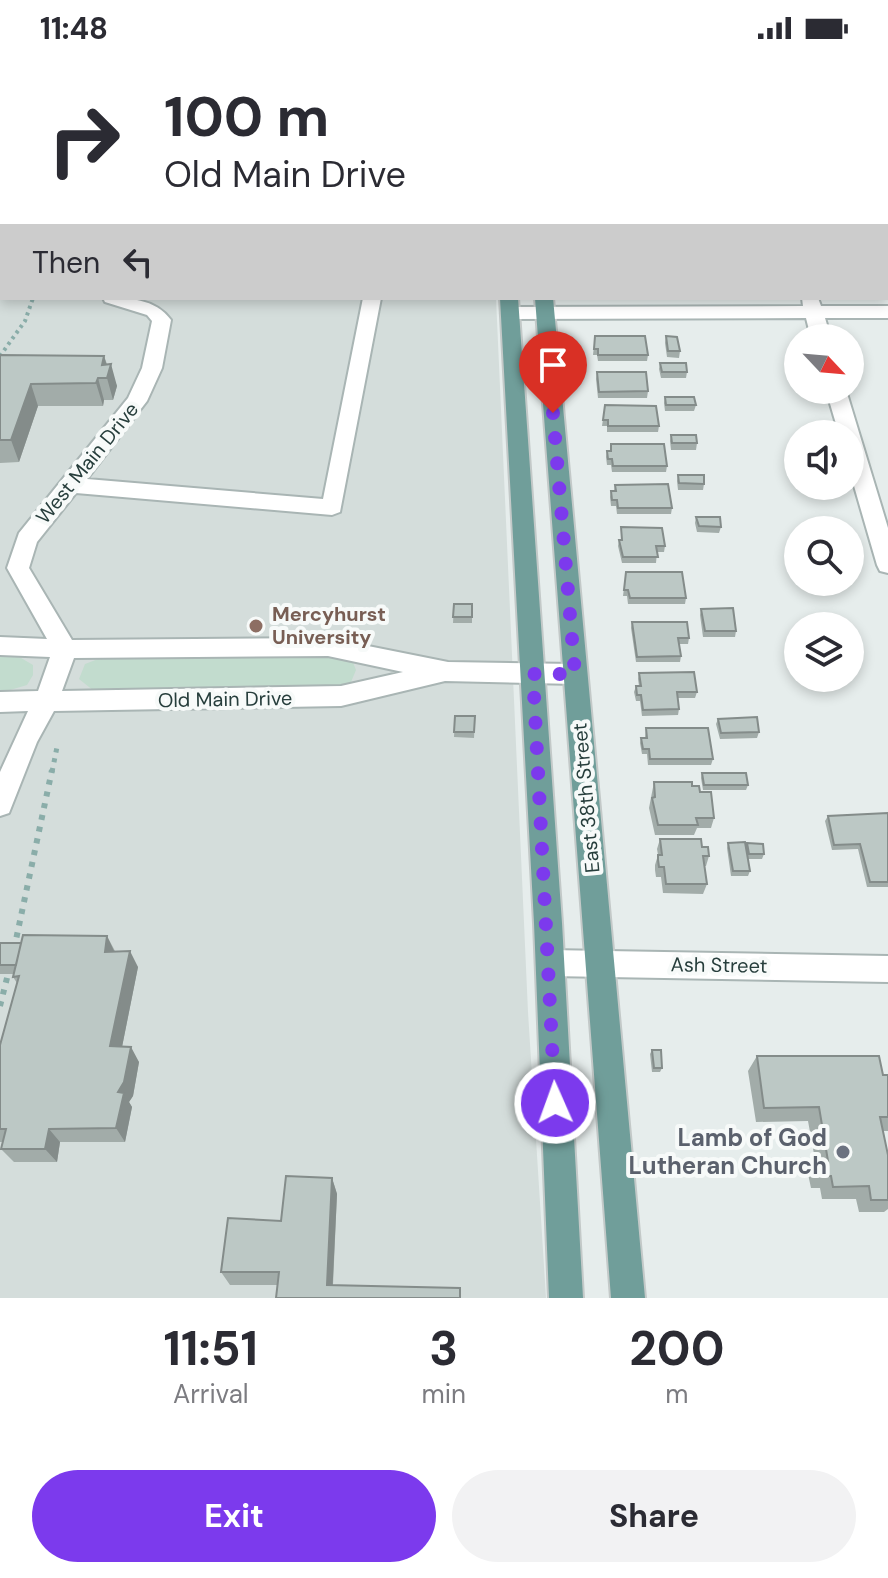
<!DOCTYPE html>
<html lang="en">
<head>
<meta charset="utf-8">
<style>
	body { margin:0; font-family:"DM Sans",sans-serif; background:#f2f2f3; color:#2b2b33; height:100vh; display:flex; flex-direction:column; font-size:30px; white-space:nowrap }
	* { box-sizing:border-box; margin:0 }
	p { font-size:26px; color:#7c7c81 }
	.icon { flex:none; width:44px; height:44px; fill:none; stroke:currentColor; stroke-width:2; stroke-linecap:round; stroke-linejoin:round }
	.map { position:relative; height:1242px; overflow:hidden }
	.panel { display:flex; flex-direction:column; background:#fff; flex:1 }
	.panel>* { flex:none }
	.guide { position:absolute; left:0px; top:0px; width:888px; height:244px; box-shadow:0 4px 12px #0003; background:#fff; color:#2b2b33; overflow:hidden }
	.needle { width:52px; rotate:116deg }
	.controls { position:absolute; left:784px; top:268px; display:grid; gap:16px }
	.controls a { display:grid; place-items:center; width:80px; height:80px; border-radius:50%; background:#fff; box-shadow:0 4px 12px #0003; font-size:40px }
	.pin { position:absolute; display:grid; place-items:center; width:68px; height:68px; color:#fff; margin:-82px -34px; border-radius:50% 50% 50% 0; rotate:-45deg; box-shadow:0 0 8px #0007 }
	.pin .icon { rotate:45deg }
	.me { position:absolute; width:88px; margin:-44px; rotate:358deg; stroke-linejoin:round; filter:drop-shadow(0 0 6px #0008) }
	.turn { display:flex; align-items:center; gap:28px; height:168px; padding:0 32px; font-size:36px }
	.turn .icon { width:104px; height:104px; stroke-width:2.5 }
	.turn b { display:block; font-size:56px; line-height:68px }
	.then { display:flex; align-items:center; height:76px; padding:0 32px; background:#0003; gap:16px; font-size:30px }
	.eta { display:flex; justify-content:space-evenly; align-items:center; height:136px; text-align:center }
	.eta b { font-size:48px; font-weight:700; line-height:56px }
	.button { display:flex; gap:16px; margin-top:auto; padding:16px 32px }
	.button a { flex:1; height:92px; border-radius:48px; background:#7c3aed; color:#fff; font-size:32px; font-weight:700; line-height:92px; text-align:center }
	.button a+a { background:#f2f2f3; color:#2b2b33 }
	.status { display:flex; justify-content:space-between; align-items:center; height:56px; padding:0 40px; background:#fff; direction:ltr }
	.status svg { height:22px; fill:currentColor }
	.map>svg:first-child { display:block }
	.built { fill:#d4dddb }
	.green { fill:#c2dcce }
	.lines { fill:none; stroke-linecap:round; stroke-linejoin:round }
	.minor-casing { stroke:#a9b5b4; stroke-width:4 }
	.major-casing { stroke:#c3c9c8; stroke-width:4 }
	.path-far2 { stroke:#8aada9; stroke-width:4; stroke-dasharray:3 4; stroke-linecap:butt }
	.path-far1 { stroke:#8aada9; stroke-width:5; stroke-dasharray:4 6; stroke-linecap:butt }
	.path { stroke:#8aada9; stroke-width:6; stroke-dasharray:5 7; stroke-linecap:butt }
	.minor { fill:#fff; fill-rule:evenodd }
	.major { fill:#709e9a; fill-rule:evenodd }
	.wall { fill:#a2aca9 }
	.shaded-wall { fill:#848c8a }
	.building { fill:#bcc8c5; stroke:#848c8a; stroke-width:2 }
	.route { stroke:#7c3aed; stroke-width:14; stroke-dasharray:0 25.2 }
	.education-dot { fill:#8d6e63; stroke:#f7faf9; stroke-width:3 }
	.worship-dot { fill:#6b7280; stroke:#f7faf9; stroke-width:3 }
	.labels { text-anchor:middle; stroke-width:8; stroke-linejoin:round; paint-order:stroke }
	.street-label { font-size:20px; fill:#273e3c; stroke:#f7faf9 }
	.education-label { font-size:20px; font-weight:bold; fill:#785e54; stroke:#f7faf9; text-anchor:start }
	.near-worship-label { font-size:24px; font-weight:bold; fill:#5b616d; stroke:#f7faf9; text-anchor:end }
</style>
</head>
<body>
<div class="status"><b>11:48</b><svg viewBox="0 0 49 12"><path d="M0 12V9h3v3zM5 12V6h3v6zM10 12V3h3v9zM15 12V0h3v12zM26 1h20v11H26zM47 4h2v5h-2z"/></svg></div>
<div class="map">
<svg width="888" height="1242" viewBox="0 0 888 1242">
	<rect width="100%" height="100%" fill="#e6edec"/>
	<path class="built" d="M0,5l2,237h494l32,714 18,286h-546z"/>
	<path class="green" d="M328,598l24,6 4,10 -5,12 -9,6 -248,3 -15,-12 6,-15 21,-8z
		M0,599h16l17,10v10l-6,10 -27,8z"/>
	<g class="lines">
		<g class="minor-casing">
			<path id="minor" d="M730,0h14l1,2h-14z
				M0,215h2v11h-2z
				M103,242c25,0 52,0 68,22l-9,48 -15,33 -60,78 236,20 40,-201h18l-41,214 -8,3 -256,-22 -39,49 -8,26 43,72 256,-2 120,24 127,2 8,3 4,7 -4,7 -8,3 -130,-3 -104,25 -287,5 -17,31 -28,71 -9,3v-44l28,-61 -28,1v-20l38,-1 12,-34 -50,-2v-18l47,2 -40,-71 12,-35 109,-135 14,-30 10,-47 -5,-6 -42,-13zM328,600l75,16 -62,14 -279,5 12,-33z
				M802,242h16l3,8h67v12h-63l6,20h-20l-5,-20 -296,1 -9,-6 9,-6 293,-1z
				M826,334h20l42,138v45l-8,-2 -3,-6 -27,-93v-38h-11z
				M550,894l338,6v26l-338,-6 -10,-4 -4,-9 4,-9z"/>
		</g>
		<g class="major-casing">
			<path id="major" d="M489,0h14v2h-14z
				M516,0h14v2h-14z
				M500,242h18l44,625 21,375h-34l-15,-375z
				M535,242h18l92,1000h-34z"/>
		</g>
		<path class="path-far2" d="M0,300l25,-35 8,-23"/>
		<path class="path-far1" d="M52,716l5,-25"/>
		<path class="path" d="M14,893l38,-179
			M0,950l8,-32"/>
		<use href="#minor" class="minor"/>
		<use href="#major" class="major"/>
	</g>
	<path class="wall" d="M414,0h35v2h-32v-2z
		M595,280l53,19 -1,6h-49l-1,-6h-4z
		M666,280l14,15 -1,7 -12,-1 -2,-14z
		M0,299l104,1 3,8 10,22 -4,14h-9l-1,6h-65l-19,56 -19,1z
		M660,307l27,9 -1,6h-25l-2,-9z
		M597,316l51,19 -1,7h-49l-2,-19z
		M665,341l31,8 -2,6h-29l-1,-8z
		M605,349l54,21 -1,6h-51v-6h-5z
		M671,379l26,8 -1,7h-25l-1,-9z
		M611,388l56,22 -1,6h-54l-1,-7h-4l-1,-8 1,-6h3z
		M678,419l26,9 -1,6h-25l-1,-9z
		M615,429l57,23 -1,6h-54l-1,-8h-5l-1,-9 1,-6h3z
		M696,461l25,10 -2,6 -22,-1 -2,-9z
		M621,471l44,19 -1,6h-7l-1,11h-34l-4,-17 1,-6h2z
		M626,516l60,26 -1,6h-57l-1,-8h-4z
		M454,548h18v19h-19z
		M701,553l35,22 -1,6h-32l-3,-22z
		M632,566l57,16 -1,6h-9l2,12 -1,6h-44l-5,-34z
		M639,617l58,19 -2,6h-17l1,11 -1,6 -36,1 -2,-15h-4l-2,-9 2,-6h3l-1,-7z
		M455,660h20l-1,22 -20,-1z
		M718,663l41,13 -2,6 -37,1 -4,-15z
		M646,672l67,31 -2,6h-63l-1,-11h-5l-2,-11 1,-5h4z
		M702,717l46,12 -2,5h-43l-2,-12z
		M654,726l38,4 8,6 14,26 -3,10h-14l-3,7h-39l-6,-27z
		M888,757v74h-21l-9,-38 -26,1 -7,-29 3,-5z
		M660,783l42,8 7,9 -3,10h-2l3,18 -4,10 -40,-1 -2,-16h-5l-1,-7v-5l3,-10 -1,-6z
		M728,787l18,4 1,-4 17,11 -2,5h-14l2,12 -2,5h-17l-4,-28z
		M107,880l8,15 23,16 -16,80 17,15 -6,34 -4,6 3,5 -7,35h-65l-3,20h-43l-13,-13 2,-7h-3v-97l17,-62 -4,-6 1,-3h-14v-31h21z
		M652,994l10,18 -2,4h-8l-2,-18z
		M757,1000l131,19v56h-5l5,24v54l-4,3h-25l-3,-13h-34l-2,-11h-9l-3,-14 8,-9 -8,-44 -52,1 -8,-51z
		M332,1122l5,16 -4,91h-103l-9,-13z"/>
	<path class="shaded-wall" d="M104,300l5,17 2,-9 6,22 -4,14 -6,-22 -5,-13z
		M98,322l6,22 -1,6 -7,-23z
		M31,328l7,22 -19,56 -8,-22z
		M107,880l8,17 -10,-1z
		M130,895l8,16 -19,95 -9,-16z
		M131,991l8,15 -6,34 -4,6 3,5 -7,35 -9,-14 2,-36z
		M49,1073l11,13 -3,20 -12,-13z
		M332,1122l5,16 -5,104 -5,-13z"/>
	<path class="building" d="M184,0h129l72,2h-223z
		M559,0h38l1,2h-39z
		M595,280h50l3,19h-50v-6h-4z
		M666,280l11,1 3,14h-12z
		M0,299l104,1 -2,9 9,-1 -4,14h-9l-2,5 -65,1 -20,56h-11z
		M660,307h26l1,9h-25z
		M597,316h49l2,19 -49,1z
		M665,341h29l2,8h-30z
		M605,349l51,1 3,20h-51v-6h-5z
		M671,379h25l1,8h-25z
		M611,388h53l3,22h-54l-1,-7h-4l-1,-8h4z
		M678,419h26v9l-25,-1z
		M668,428l4,24h-54l-1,-8h-5l-1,-9h5l-1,-6z
		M696,461h24l1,10 -22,-1z
		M621,471l41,1 3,18h-9l2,11h-35l-4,-17h3z
		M626,516h56l4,26h-56l-2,-8h-4z
		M454,548h18v13h-19z
		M733,552l3,23h-31l-4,-22z
		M632,566h55l2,16h-11l3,18 -44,1z
		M694,616l3,20h-20l2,17 -36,1 -2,-15h-4l-1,-9h5l-2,-13z
		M455,660h20l-1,16h-20z
		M757,661l2,15 -38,1 -3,-14z
		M646,672h62l5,31h-63l-1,-10h-6l-2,-11h6z
		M702,717h44l2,12h-44z
		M654,726h38v4h7l1,6h11l3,26h-18l2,7h-40l-6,-27 3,-1z
		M888,757v69h-18l-10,-38 -26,1 -6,-29z
		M660,783h41l1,8h6l1,9h-6l4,28h-41l-2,-17h-5l-1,-7v-5h4z
		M745,786l5,29h-17l-5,-28z
		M747,787l16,1 1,10h-15z
		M23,879l84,1 -2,16 25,-1 -20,95 21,1 -7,35 -6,10 6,1 -8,35 -67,1 -4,20h-44l5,-20h-6v-84l19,-69 -6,1z
		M0,887h21l-5,22h-16z
		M652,994h9l1,18h-8z
		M757,1000h122l4,19h5v42h-8l8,38v45h-17l-2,-14 -36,1 -2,-11h-9l-3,-15h9l-9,-54 -55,1z
		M286,1120l46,2 -5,107 133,3v10h-184l3,-26h-58l7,-54 53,3z"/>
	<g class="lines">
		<path class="route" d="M553,357l22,261h-42l22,429"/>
	</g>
	<circle class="education-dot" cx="256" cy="570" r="8"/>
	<circle class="worship-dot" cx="843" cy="1096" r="8"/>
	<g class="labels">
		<g class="street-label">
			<text transform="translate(87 407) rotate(-51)" y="7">West Main Drive</text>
			<text transform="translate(225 643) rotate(-1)" y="7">Old Main Drive</text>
			<text transform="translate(586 742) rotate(-95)" y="7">East 38th Street</text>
			<text transform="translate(719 909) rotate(1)" y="7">Ash Street</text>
		</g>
		<g class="education-label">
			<text x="272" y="565">Mercyhurst<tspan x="272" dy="23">University</tspan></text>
		</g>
		<g class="near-worship-label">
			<text x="827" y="1090">Lamb of God<tspan x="827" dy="28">Lutheran Church</tspan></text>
		</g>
	</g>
</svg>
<div class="controls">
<a><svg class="needle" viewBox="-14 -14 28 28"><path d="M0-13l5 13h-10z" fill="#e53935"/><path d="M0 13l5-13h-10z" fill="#7c7c81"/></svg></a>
<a><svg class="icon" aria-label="sound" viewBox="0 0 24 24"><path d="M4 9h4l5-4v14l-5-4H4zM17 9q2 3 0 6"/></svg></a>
<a><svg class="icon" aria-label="search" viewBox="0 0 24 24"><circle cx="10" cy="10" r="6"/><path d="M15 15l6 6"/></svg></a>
<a><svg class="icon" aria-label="layers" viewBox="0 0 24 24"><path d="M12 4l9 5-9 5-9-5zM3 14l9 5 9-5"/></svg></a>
</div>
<div class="pin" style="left:553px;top:357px;background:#d93025"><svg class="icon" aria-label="arrive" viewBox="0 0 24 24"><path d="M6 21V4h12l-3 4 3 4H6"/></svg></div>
<svg class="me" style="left:555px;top:1047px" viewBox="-20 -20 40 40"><circle r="17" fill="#7c3aed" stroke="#fff" stroke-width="3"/><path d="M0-11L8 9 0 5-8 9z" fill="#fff"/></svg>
<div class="guide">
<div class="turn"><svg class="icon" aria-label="right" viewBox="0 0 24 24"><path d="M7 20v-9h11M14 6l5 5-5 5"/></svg><div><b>100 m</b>Old Main Drive</div></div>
<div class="then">Then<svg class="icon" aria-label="left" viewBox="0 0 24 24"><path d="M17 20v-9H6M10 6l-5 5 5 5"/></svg></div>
</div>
</div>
<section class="panel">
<div class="eta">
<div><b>11:51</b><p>Arrival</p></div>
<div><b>3</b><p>min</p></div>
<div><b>200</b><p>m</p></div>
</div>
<div class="button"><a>Exit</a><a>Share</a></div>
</section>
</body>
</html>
